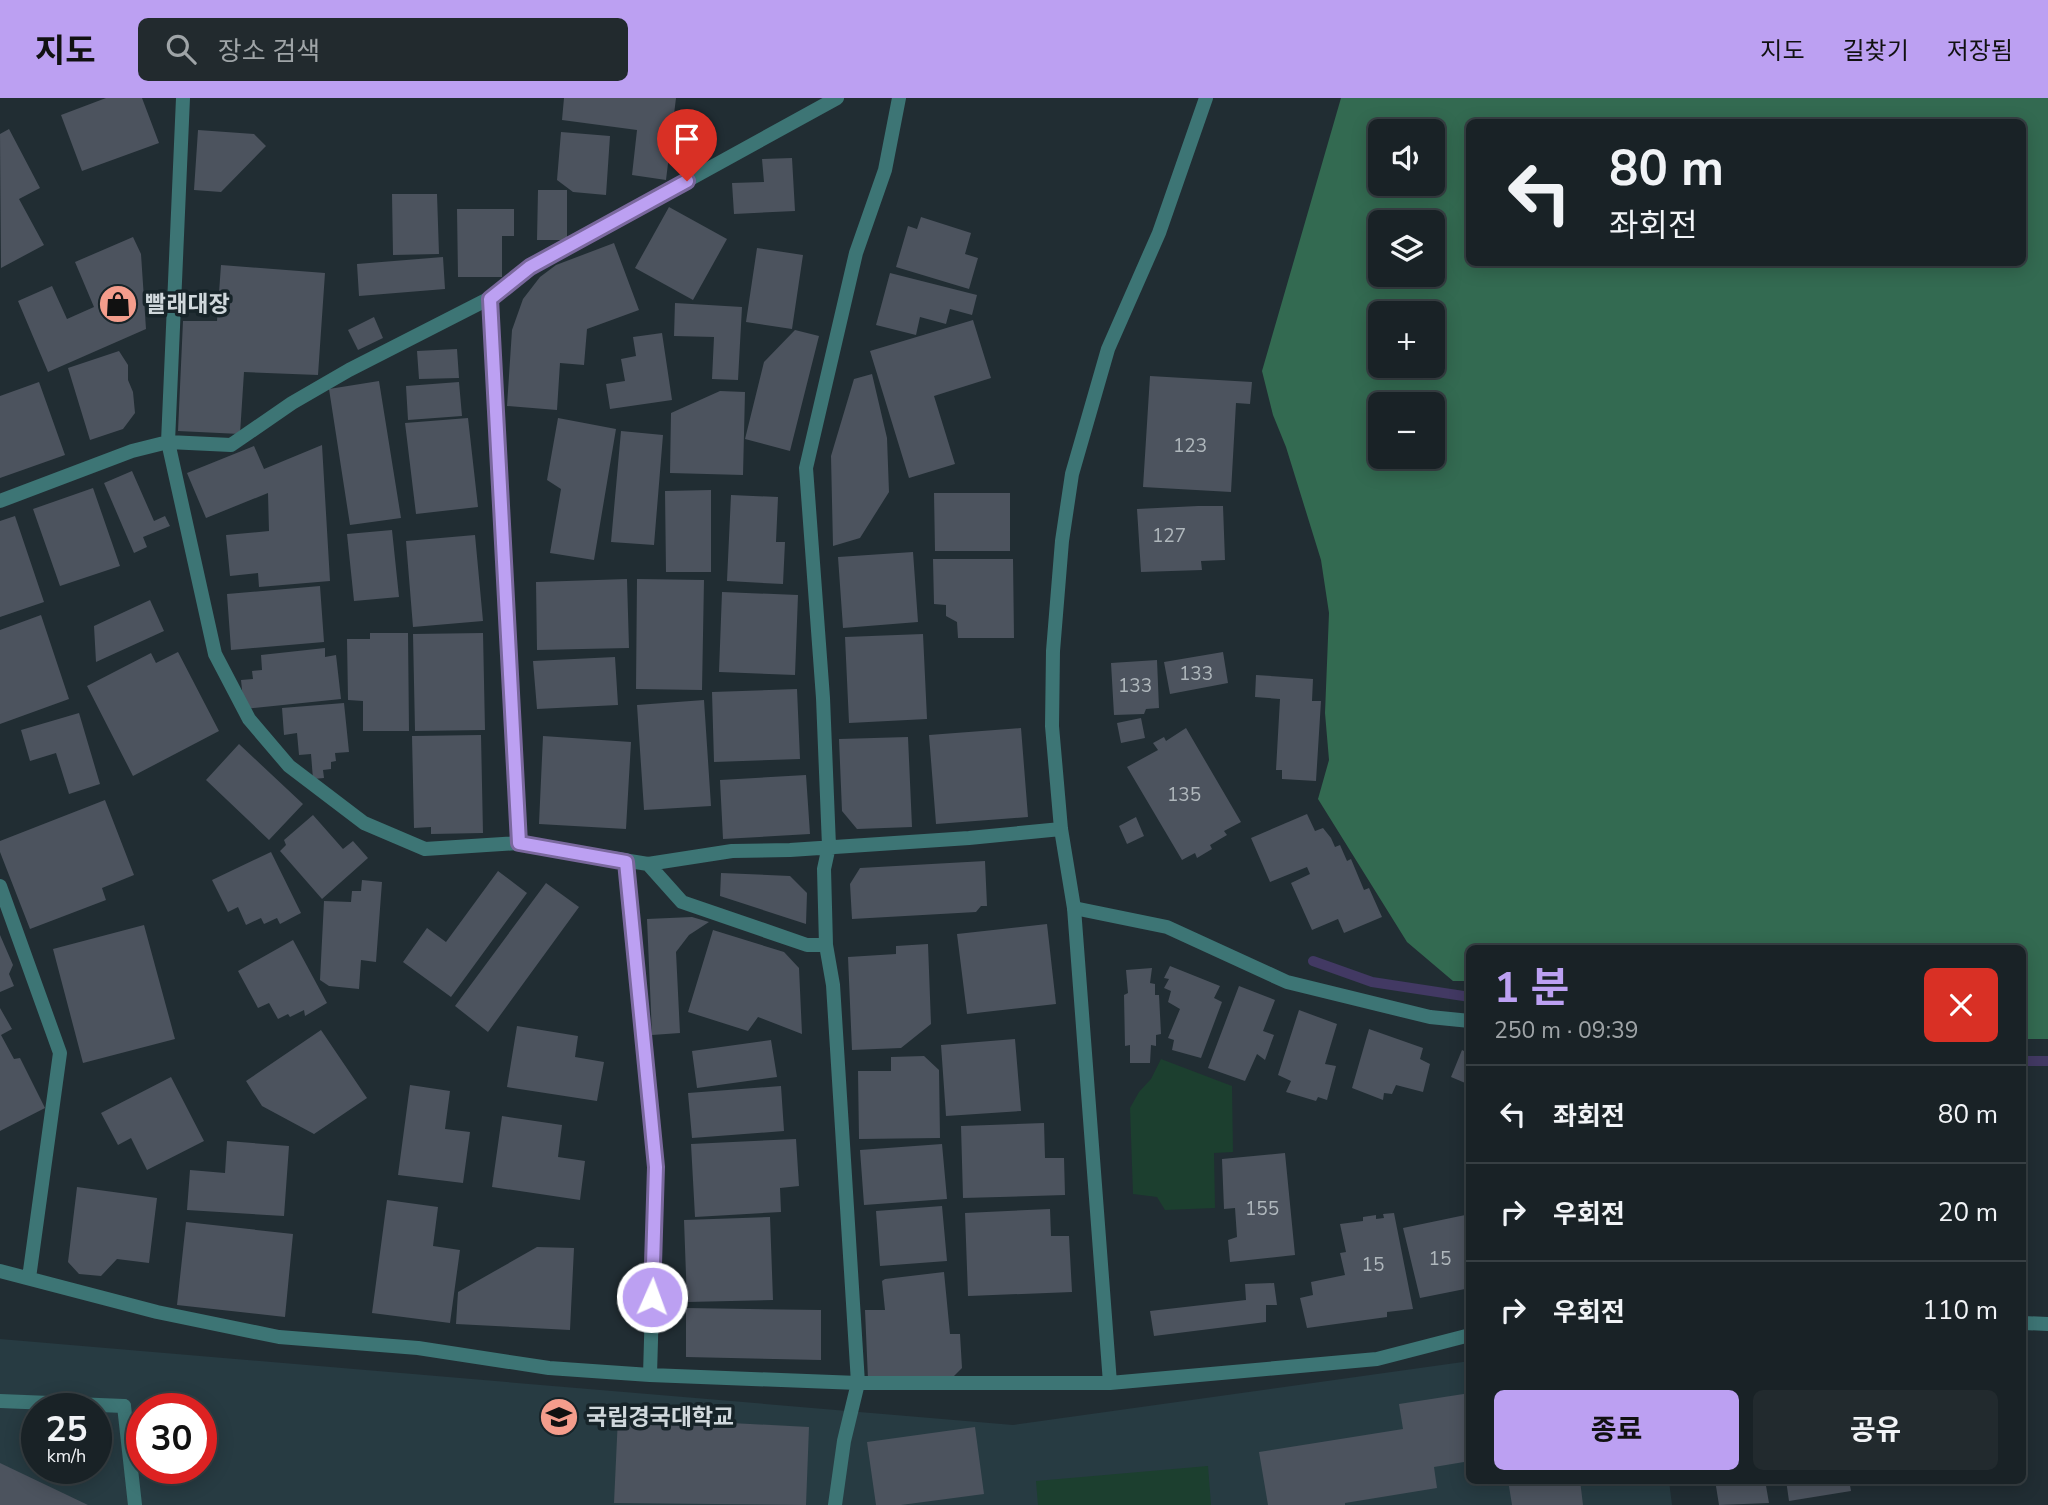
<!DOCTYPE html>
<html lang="ko">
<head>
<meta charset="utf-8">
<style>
	body { margin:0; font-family:"Nunito Sans","Noto Sans KR",sans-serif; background:#222a2e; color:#f1f3f6; height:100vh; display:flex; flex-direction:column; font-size:26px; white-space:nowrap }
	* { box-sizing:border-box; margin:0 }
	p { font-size:23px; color:#9fa4a7 }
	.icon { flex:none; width:38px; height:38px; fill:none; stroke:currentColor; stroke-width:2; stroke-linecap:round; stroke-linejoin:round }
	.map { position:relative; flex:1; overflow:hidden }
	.side { position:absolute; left:1466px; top:847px; width:560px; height:539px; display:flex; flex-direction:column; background:#192226; border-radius:10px; box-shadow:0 4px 18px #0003,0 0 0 2px #373f43 }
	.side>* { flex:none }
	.top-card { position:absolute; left:1466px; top:21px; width:560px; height:147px; border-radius:10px; box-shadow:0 4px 18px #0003,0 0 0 2px #373f43; background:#192226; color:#f1f3f6; overflow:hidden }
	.buttons { position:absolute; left:1368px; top:21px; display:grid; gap:14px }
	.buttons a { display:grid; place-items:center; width:77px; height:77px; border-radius:10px; background:#192226; box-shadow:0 4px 18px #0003,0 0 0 2px #373f43; font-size:35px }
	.speed { position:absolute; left:21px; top:1295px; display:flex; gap:14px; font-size:35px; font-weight:700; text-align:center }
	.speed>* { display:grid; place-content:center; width:91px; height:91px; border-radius:50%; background:#192226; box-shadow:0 4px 18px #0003,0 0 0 2px #373f43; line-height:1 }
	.speed small { font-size:18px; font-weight:400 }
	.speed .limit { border:10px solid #d22; background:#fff; color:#111 }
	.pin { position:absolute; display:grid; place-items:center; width:60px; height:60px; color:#fff; margin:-72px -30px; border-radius:50% 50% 50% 0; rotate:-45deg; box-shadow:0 0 7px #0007 }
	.pin .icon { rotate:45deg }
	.me { position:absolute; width:77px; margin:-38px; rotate:2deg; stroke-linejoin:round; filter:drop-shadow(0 0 5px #0008) }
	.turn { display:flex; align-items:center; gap:24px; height:147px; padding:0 28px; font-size:32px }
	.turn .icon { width:91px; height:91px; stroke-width:2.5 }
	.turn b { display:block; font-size:49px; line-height:60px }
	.round { display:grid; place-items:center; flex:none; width:74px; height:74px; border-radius:10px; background:#222a2e }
	.summary { display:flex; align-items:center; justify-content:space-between; height:119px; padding:0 28px }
	h1 { font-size:42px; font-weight:700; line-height:52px; color:#bca0f2 }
	.primary-button { display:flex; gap:14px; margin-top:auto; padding:14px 28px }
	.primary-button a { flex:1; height:80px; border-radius:10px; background:#bca0f2; color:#111; font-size:28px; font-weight:700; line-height:80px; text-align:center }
	.primary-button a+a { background:#222a2e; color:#f1f3f6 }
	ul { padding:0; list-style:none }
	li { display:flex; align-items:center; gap:21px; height:98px; padding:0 28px; border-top:2px solid #373f43 }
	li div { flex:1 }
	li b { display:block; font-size:26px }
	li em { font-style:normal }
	header { display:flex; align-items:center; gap:42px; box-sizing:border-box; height:98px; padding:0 35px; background:#bca0f2; color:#111 }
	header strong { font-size:33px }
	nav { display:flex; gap:38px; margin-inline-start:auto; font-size:24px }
	.search { width:490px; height:63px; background:#222a2e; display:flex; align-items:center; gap:18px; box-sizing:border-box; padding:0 24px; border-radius:10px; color:#9fa4a7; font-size:26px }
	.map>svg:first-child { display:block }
	.built { fill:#273b42; fill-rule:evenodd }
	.green { fill:#1c3f2f }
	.forest { fill:#336a51; fill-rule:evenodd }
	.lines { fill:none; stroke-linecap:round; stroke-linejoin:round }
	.stream { stroke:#423963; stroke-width:10 }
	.building { fill:#4c535e }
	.lane { stroke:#3d7575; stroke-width:14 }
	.street { stroke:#3d7575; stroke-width:14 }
	.route-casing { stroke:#7a689d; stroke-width:18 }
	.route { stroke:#bca0f2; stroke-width:12 }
	.labels { text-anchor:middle; stroke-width:7; stroke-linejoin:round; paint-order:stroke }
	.number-label { font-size:19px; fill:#afb7bc }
	.poi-label { font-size:23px; font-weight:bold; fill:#d0d8dc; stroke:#172429; text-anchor:start }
</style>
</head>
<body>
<header>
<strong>지도</strong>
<div class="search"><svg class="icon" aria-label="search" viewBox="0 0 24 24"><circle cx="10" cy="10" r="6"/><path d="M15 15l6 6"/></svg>장소 검색</div>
<nav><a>지도</a><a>길찾기</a><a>저장됨</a></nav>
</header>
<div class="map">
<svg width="2048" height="1407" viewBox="0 0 2048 1407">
	<rect width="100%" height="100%" fill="#212d33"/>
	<path class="built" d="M0,1241l1013,86 457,-64v119l199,1 3,24h-1672zM37,1311h59v59h-59zM142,1311h59v59h-59z"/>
	<path class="green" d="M1161,961l71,27 1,66 -19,1 1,55 -50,2 -8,-13 -24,-3 -3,-86 9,-16 12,-13z
		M1208,1368l3,39h-173l-2,-24z"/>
	<path class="forest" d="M1341,0h707v941h-25v-91h-553v33h-17l-46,-39 -89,-143 11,-39 -4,-47 4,-100 -8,-53 -35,-113 -13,-32 -11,-44zM1470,24h553v140h-553zM1381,33h52v53h-52zM1381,124h52v53h-52zM1381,215h52v53h-52zM1381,306h52v53h-52z"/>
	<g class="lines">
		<path class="stream" d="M1313,863l59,21 98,15
			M2023,963h25"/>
	</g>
	<path class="building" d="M106,0h36l17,45 -77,28 -21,-56z
		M564,0h112l-10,82 -34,-5 5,-45 -75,-10z
		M9,31l31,59 -21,11 25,46 -43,23 -1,-134z
		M198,32l56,4 12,12 -45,46 -27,-2z
		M561,34l49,4 -4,59 -33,-3 -16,-12z
		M792,60l3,53 -61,3 -2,-31 32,-1 -2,-23z
		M538,92h29v50h-30z
		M392,96h45l2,60 -46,1z
		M669,109l58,32 -34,61 -58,-32z
		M457,111h57v27h-12v41h-44z
		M921,119l50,16 -6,21 13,4 -9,31 -73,-22 12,-41 9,3z
		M133,139l8,17 5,75 -98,43 -30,-71 34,-15 15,33 27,-12 -19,-45z
		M614,145l25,67 -52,19 -3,36 -24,-2 -3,47 -50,-4 5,-76 11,-31 17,-22 16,-12z
		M757,150l46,7 -11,74 -46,-7z
		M443,159l2,32 -86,7 -2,-32z
		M221,167l104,8 -7,102 -74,-3 -4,62 -62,-3 5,-110h34z
		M890,175l87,22 -5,20 -22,-6 -4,15 -26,-7 -4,18 -40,-10z
		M675,205l67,4 -4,73 -26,-1 2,-42 -40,-1z
		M374,219l9,21 -25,12 -10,-20z
		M973,222l18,58 -57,18 21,68 -46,14 -39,-127z
		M795,232l24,6 -29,115 -45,-12 19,-77z
		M662,235l10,67 -62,9 -4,-25 19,-3 -4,-22 15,-3 -3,-19z
		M457,251l2,29 -40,1 -2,-28z
		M119,253l9,14v15l5,12 2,21 -12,16 -33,11 -22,-72z
		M872,276l15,64 2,54 -29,46 -27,8 -2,-90 23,-77z
		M1150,278l102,6 -2,22 -14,-1 -5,89 -88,-5z
		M379,283l22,137 -51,7 -21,-136z
		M39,284l26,73 -65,23v-82z
		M459,284l3,34 -54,4 -2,-34z
		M720,293l25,1 -2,83 -73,-2 1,-60z
		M468,320l10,89 -62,7 -11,-91z
		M558,320l58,11 -22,131 -44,-7 11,-64 -14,-9z
		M621,333l42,4 -9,110 -43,-3z
		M322,347l8,136 -71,6 -1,-14 -28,3 -4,-41 43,-4 -1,-38 -62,25 -19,-45 67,-27 10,23z
		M132,373l22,50 11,-5 5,10 -27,11 4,10 -13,6 -30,-70z
		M93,390l27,78 -60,20 -27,-77z
		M711,392v82h-45l-1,-81z
		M934,395h76v58h-75z
		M731,397l47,2 -2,45h9l-2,42 -56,-3z
		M1198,408h25l2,54 -24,1 1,9 -61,2 -4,-63z
		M15,418l29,86 -44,15v-96z
		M392,432l7,67 -45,4 -7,-67z
		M475,437l8,86 -70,6 -7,-86z
		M913,454l5,70 -75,6 -5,-71z
		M933,461h80l1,79h-56l-1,-16 -11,-6v-11l-12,-1z
		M627,481l2,69 -92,2 -1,-68z
		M637,481l67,1 -2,110 -66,-1z
		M320,488l4,56 -93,8 -4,-56z
		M722,494l76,3 -3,80 -76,-3z
		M150,502l14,31 -68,31 -2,-36z
		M41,517l28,84 -69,25v-94z
		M370,535h38l1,98h-46v-30l-15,-1 -1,-61h23z
		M483,535l2,97 -70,1 -2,-97z
		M923,536l4,85 -78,4 -4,-86z
		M325,550v9l11,-2 5,44 -97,10 -3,-29 12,-1 -1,-8 10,-1 -1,-15z
		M178,554l41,79 -86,45 -46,-90 64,-33 5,10z
		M1223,554l5,31 -58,11 -6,-32z
		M615,559l3,48 -81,4 -4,-48z
		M1157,562l2,48 -13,1 -2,5 -30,1 -3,-52z
		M1256,577l57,4 -1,22h9l-5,80 -34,-2v-9h-6l4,-71 -25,-2z
		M797,591l3,70 -86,3 -2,-70z
		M704,602l7,106 -67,4 -7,-105z
		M344,605l5,49 -14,1 1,8 -5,1v7l-8,1 1,8 -11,1 -2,-25 -12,1 -2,-22 -13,2 -2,-27z
		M79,615l21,71 -31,10 -13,-41 -26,8 -9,-31z
		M1141,620l4,20 -24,5 -4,-20z
		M1021,630l7,89 -92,7 -7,-89z
		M1186,630l55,94 -17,9 3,4 -17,10 2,4 -15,9 -2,-5 -13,7 -55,-93 31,-17 -5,-7 11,-6 2,4z
		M481,637l2,98 -52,1v-7l-17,1 -2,-92z
		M543,638l88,6 -5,87 -87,-5z
		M908,639l4,90 -55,2 -15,-18 -3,-72z
		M239,646l64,60 -34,36 -63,-60z
		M806,677l4,59 -87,5 -3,-59z
		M105,702l29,75 -32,13 4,12 -76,29 -30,-77v-11z
		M1307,716l8,17 8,-3 8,10 4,9 5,-2 7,16 4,-2 13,31 5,-2 13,29 -38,16 -6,-14 -26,11 -21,-47 19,-9 -3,-7 -37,15 -19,-44z
		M313,717l30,34 10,-8 15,17 -46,41 -42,-48 6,-6 -2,-5z
		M1136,719l8,19 -17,8 -8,-18z
		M271,754l30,61 -21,11 -3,-6 -13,6 -3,-6 -15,7 -8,-18 -10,5 -16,-32z
		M985,763l2,45h-6l-5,6 -124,7 -2,-35 10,-16z
		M498,773l29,22 -76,104 -48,-35 24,-34 19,14z
		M721,775l69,3 17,17 -1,31 -86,-28z
		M362,782l20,2 -6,80 -15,-2 -2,29 -30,-3 -9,-6 4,-79 27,1 1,-11h9z
		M546,785l33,24 -91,125 -33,-26z
		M692,819l17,5 -20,13 -13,17 4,81 -28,2 -5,-116z
		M1047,826l9,80 -89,10 -10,-80z
		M144,827l31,114 -92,24 -30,-114z
		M713,832l71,22 15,16 3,66 -44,-17 -10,14 -60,-19z
		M0,837l13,30 -4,9 5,12 -14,6z
		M293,842l34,63 -22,13 -1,-6 -14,7 -2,-3 -10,5 -9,-16 -11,5 -20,-37z
		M928,846l3,80 -30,24 -49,2 -4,-93 48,-3v-8z
		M1170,868l50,20 -6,12 8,4 -21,56 -29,-8 2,-10 -6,-2 12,-29 -12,-7 3,-11 -7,-3 5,-9 -5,-1z
		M1152,870l-2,15 5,1v11h4l2,39 -5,1v11l-5,-1 -1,18h-20v-18l-5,1 -1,-51 4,-2 -2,-23z
		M1239,888l36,14 -12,31 11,4 -9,25 -8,-6 -12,27 -37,-13z
		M0,910l12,21 -11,6 13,24 6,-1 25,50 -45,23z
		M1299,912l38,14 -12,40 11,2 -9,34 -9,-3 -2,4 -30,-9 5,-11 -13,-6z
		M517,928l61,10 -3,21 29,5 -7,39 -90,-14z
		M1369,931l54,19 -3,11 10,5 -7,28 -27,-7 -4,9 -8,-1 -1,7 -31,-12z
		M321,932l46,68 -53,36 -52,-28 -16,-25z
		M1015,941l6,72 -75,5 -5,-71z
		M771,942l6,37 -80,11 -5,-37z
		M1462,952l8,4v31l-19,-8z
		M924,958l15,14 1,68 -81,1 -1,-68h33v-14z
		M171,979l33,64 -57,29 -16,-32 -13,7 -17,-32z
		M410,987l40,6 -5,38 25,3 -7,51 -65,-8z
		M781,988l3,45 -92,7 -4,-45z
		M502,1018l60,9 -4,32 27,4 -5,39 -88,-13z
		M1044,1025l1,35h19l1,37 -102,3 -2,-72z
		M796,1041l3,47 -19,2 1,24 -86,5 -4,-73z
		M227,1043l62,5 -5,70 -97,-6 3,-40 35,3z
		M942,1046l5,55 -83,6 -4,-55z
		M1285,1055l10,102 -65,7 -2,-22 9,-3 -2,-29 -11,1 -2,-50z
		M77,1089l80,11 -8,65 -32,-4 -16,17 -22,-2 -11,-12z
		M387,1102l51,7 -5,39 27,4 -10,73 -78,-10z
		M942,1108l5,55 -67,5 -4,-55z
		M1050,1111l1,27h18l3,56 -104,4 -3,-83z
		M1394,1115l19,96 -26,3v5l-80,11 -7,-30 13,-3 -2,-13 34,-7 -5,-22 6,-1 -6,-28 23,-3v-4l13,-2v4l8,-1 -1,-4z
		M1470,1116v74l-50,10 -17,-70z
		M770,1119l3,83 -86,2 -3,-82z
		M186,1124l107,12 -8,83 -108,-12z
		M537,1149l37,1 -4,82 -114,-6 2,-32z
		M944,1174l6,62h10l2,34 -8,8 -86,3 -3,-69h20l-3,-29 3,-2z
		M1274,1185l3,22h-11v17l-112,14 -4,-25 96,-11 -1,-16z
		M686,1210l135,2v50l-135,-3z
		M1470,1295v68l-36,6 3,21 -92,15v2h-77l-9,-53 144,-23 -4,-25z
		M618,1319l191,10 -3,78 -192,-2z
		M975,1329l9,67 -83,11h-25l-9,-63z
		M0,1365l88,42h-88z
		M1508,1382h72l3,25h-71z
		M1715,1382h50l4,23 -50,2z
		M1786,1382h63l2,11 -62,10z"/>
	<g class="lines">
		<path class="lane" d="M1074,810l93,19 120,55 143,35 40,4
			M124,1308l11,99"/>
		<path class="street" d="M183,0l-15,344 47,212 34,65 40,47 75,57 61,26 94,-6 129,21 34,38 125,43h19l7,40 25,398 -14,58 -9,64
			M490,200l29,545
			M0,403l132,-50 36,-9 63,3 61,-42 57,-33 141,-72 40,-31 307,-169
			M626,764l30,305 -6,208
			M648,766l84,-13 58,-1 179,-12 92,-9
			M0,788l60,167 -31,225
			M826,847l-2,-76 5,-23 -6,-148 -17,-230 50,-215 29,-83 14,-72
			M0,1173l157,41 122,25 139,11 131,20 101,7 208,8h252l267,-24 93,-24
			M2023,1225l25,1
			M1110,1285l-36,-475 -13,-79 -9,-103 1,-75 9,-110 10,-67 36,-125 51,-116 47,-135
			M0,1303l124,5"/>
	</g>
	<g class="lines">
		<g class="route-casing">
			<path id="route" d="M652,1199l4,-130 -30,-305 -107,-19 -29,-544 40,-32 157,-86"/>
		</g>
		<use href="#route" class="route"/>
	</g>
	<defs>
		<g id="shop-disc" transform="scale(2.0125)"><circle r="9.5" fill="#f49d8c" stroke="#172429"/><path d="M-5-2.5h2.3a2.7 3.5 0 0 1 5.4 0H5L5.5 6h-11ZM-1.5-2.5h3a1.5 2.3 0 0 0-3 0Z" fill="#111"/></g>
		<g id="university-disc" transform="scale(2.0125)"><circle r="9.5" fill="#f49d8c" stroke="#172429"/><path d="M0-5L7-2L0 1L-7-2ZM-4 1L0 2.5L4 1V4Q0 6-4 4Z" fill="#111"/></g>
	</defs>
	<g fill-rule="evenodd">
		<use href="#shop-disc" x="118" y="206"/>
		<use href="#university-disc" x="559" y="1319"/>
	</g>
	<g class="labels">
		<g class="number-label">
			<text x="1190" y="354">123</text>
			<text x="1169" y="444">127</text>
			<text x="1196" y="582">133</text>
			<text x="1135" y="594">133</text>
			<text x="1184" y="703">135</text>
			<text x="1262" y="1117">155</text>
			<text x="1440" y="1167">15</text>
			<text x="1373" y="1173">15</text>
		</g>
		<g class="poi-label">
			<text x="145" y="214">빨래대장</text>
			<text x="586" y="1327">국립경국대학교</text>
		</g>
	</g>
</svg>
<div class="buttons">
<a><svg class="icon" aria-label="sound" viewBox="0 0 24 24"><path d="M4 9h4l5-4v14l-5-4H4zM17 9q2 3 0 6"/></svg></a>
<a><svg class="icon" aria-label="layers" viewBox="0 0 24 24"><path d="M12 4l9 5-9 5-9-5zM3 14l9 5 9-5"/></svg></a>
<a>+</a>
<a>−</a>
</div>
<div class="speed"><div>25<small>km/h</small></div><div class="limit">30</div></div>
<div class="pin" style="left:687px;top:83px;background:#d93025"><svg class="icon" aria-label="arrive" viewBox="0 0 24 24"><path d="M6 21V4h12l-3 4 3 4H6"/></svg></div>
<svg class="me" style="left:652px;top:1199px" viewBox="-20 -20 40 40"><circle r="17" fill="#bca0f2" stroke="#fff" stroke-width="3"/><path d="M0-11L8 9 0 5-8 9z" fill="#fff"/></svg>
<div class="top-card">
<div class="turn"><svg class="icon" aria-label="left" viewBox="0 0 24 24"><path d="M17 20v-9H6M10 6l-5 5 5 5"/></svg><div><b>80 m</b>좌회전</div></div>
</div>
<section class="side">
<div class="summary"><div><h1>1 분</h1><p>250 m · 09:39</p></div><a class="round" style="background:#d93025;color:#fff"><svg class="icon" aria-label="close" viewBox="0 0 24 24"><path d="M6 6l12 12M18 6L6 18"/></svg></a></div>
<ul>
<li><svg class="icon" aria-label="left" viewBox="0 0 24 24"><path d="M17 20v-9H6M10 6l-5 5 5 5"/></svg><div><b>좌회전</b></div><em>80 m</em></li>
<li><svg class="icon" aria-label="right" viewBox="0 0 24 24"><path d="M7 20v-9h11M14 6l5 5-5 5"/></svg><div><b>우회전</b></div><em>20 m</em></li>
<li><svg class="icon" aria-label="right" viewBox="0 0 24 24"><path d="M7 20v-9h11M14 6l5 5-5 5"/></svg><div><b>우회전</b></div><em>110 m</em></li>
</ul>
<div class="primary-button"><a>종료</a><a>공유</a></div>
</section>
</div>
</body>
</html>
